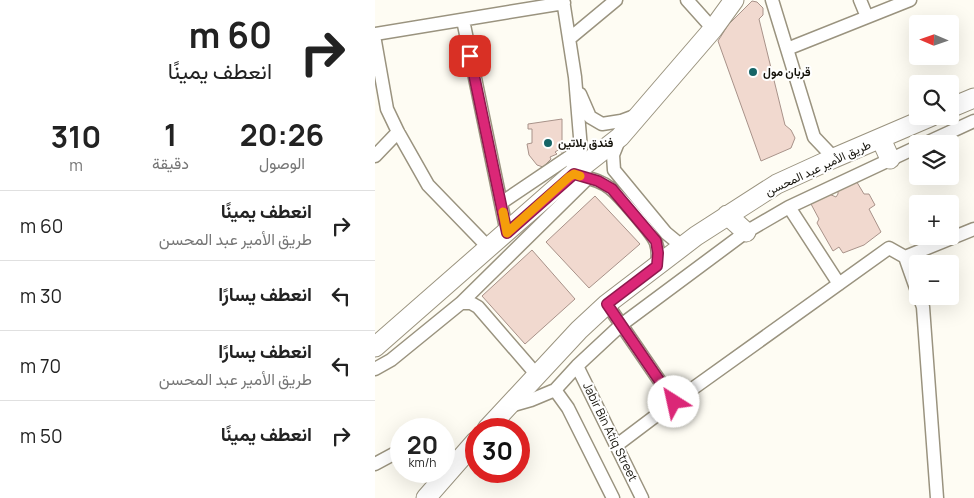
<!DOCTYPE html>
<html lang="ar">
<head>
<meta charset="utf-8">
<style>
	body { margin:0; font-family:Manrope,Vazirmatn,sans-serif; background:#f6f6f6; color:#222; direction:rtl; height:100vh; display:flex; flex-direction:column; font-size:19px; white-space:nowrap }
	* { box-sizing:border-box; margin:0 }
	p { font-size:16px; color:#767676 }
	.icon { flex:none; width:28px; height:28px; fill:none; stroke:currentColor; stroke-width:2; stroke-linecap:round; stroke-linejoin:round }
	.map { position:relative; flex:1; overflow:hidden; direction:ltr }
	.panel { display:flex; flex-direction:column; background:#fff; width:375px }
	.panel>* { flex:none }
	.hud { background:#fff; color:#222; overflow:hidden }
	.needle { width:32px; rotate:272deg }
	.tools { position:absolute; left:534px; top:15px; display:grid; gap:10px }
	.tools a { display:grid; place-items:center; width:50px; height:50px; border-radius:5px; background:#fff; box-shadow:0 5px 20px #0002; font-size:25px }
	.speed { position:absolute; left:15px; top:418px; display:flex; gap:10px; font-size:25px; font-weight:700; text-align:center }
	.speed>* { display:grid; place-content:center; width:65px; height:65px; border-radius:50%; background:#fff; box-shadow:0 5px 20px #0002; line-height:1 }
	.speed small { font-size:12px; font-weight:400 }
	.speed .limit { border:8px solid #d22; background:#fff; color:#111 }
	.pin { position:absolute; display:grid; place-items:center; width:42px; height:42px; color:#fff; margin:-21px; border-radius:10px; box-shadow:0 2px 8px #0006 }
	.me { position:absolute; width:55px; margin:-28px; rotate:325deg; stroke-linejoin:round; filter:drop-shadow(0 0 4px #0008) }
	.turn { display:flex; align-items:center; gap:18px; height:105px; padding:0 20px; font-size:22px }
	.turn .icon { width:65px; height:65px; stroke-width:2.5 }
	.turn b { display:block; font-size:35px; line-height:42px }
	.eta { display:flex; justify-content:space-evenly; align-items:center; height:85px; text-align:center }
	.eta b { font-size:30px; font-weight:700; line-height:35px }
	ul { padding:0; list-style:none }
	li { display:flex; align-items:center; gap:15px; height:70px; padding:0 20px; border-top:1px solid #e0e0e0 }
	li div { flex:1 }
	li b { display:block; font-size:19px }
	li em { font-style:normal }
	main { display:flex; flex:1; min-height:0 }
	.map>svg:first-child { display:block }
	.building { fill:#f1d9cf; stroke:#a89289 }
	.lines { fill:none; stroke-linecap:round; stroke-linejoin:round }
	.minor-casing { stroke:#9a937f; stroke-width:15 }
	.secondary-casing { stroke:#9a937f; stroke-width:21 }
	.minor { stroke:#fff; stroke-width:12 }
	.secondary { stroke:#fff; stroke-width:19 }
	.route-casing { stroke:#8e194d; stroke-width:12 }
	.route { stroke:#db2777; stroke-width:9 }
	.slow { stroke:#f59e0b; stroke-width:9 }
	.poi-dot { fill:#166567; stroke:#fff; stroke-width:2 }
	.labels { text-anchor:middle; stroke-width:4; stroke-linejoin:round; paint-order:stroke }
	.poi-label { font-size:12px; font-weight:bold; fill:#131109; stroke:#fff; text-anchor:start }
	.street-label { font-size:12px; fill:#131109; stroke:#fff }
</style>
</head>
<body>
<main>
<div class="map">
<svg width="599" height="498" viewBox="0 0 599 498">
	<rect width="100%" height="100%" fill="#fefcf3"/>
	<path class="building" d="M377,1l5,1 6,6v7l-4,4 26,106 6,5 4,8 -4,10 -30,13 -43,-120 10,-16z
		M187,119v24l5,3 1,4 -7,2 -1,-3 -5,3 2,2 -7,3 1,2 -8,8 -6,-2 -8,-10 -2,-11 5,-1v-14h-4v-5z
		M480,179l9,15h5l6,11 -6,4 12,23 -17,13 -21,8 -4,-6 -6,4 -16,-28 2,-4 -8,-15 18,-10 7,3 2,-3v-5z
		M220,196l45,48 -51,44 -43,-46z
		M157,250l43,49 -50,45 -43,-48z"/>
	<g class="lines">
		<g class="minor-casing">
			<path id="minor" d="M188,0l12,77 6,72 -11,25
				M312,0l26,29
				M397,0l42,137 20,21
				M485,0l7,17
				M88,20l44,213
				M0,34l189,-31
				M194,39l47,-39
				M0,41l12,68 11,23 30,53 61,63
				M412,49l123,-49
				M205,94l10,23 12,7 19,-3 16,-6
				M244,140l-6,15 1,15 52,63 17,14
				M549,144l50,-23
				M0,156l23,-24
				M206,176c11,3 20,5 29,12 8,6 43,46 46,55 3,8 2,15 1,23
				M126,203l80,-54
				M414,207l50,77
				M530,257l69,-28
				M544,296l4,11 14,191
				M86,303l127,-125
				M232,304l67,98 -57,43
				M202,366l65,132
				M0,369l16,-9 70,-57h10l7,4 58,67
				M180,390l13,18 45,90
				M299,402l215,-154 16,9 12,34
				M135,406l21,-6 24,-10 22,-24 44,-41 125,-93 43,-25 128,-60
				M0,464l26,-14"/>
		</g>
		<g class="secondary-casing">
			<path id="secondary" d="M575,108l24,-10
				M506,139l9,20
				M352,215l19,17
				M0,347l194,-170 51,-40 93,-108 21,-29
				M112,429l92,-99 28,-26 89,-68 81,-52 57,-26 98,-42
				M51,498l50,-57"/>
		</g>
		<use href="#minor" class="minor"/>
		<use href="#secondary" class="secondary"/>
	</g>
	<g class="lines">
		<g class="route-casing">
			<path id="route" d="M95,56l37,177 67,-59 24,7 14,8 44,52 2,12 -1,13 -50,38 67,98"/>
		</g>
		<use href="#route" class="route"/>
		<path class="slow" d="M128,212l4,21 62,-56 5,-3 6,2"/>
	</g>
	<g class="poi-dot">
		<circle cx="378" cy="72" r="5"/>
		<circle cx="173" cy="143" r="5"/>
	</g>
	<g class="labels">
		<g class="poi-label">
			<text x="388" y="76">قربان مول</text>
			<text x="183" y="147">فندق بلاتين</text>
		</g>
		<g class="street-label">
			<text transform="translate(443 168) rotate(-25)" y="4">طريق الأمير عبد المحسن</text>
			<text transform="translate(235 432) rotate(64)" y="4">Jabir Bin Atiq Street</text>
		</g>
	</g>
</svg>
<div class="tools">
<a><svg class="needle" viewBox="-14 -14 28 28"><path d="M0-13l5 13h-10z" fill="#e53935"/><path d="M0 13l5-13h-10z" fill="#767676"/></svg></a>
<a><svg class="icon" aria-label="search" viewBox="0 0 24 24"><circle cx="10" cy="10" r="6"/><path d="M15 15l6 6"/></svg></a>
<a><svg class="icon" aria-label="layers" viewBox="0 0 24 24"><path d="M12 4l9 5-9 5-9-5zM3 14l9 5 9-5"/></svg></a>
<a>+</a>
<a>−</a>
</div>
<div class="speed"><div>20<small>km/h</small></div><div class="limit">30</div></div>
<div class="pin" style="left:95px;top:56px;background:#d93025"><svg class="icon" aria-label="arrive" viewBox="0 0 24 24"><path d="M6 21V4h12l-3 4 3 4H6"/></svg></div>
<svg class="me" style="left:299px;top:402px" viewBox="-20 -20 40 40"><circle r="19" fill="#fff"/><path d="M0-13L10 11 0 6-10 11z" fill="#db2777"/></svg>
</div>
<section class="panel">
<div class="hud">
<div class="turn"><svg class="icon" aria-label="right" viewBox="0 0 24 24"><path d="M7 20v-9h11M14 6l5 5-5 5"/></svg><div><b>60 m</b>انعطف يمينًا</div></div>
</div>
<div class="eta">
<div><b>20:26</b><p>الوصول</p></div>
<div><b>1</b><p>دقيقة</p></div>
<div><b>310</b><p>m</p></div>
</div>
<ul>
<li><svg class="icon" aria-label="right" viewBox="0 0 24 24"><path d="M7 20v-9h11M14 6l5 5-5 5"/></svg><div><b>انعطف يمينًا</b><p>طريق الأمير عبد المحسن</p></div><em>60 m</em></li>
<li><svg class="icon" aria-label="left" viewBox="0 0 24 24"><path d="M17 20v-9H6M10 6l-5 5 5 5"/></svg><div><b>انعطف يسارًا</b></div><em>30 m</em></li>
<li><svg class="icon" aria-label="left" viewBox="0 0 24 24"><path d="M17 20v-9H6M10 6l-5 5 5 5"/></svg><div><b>انعطف يسارًا</b><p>طريق الأمير عبد المحسن</p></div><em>70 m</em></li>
<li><svg class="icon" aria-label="right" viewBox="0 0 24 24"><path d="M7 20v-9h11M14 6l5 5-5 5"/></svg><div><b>انعطف يمينًا</b></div><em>50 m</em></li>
</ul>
</section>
</main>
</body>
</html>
